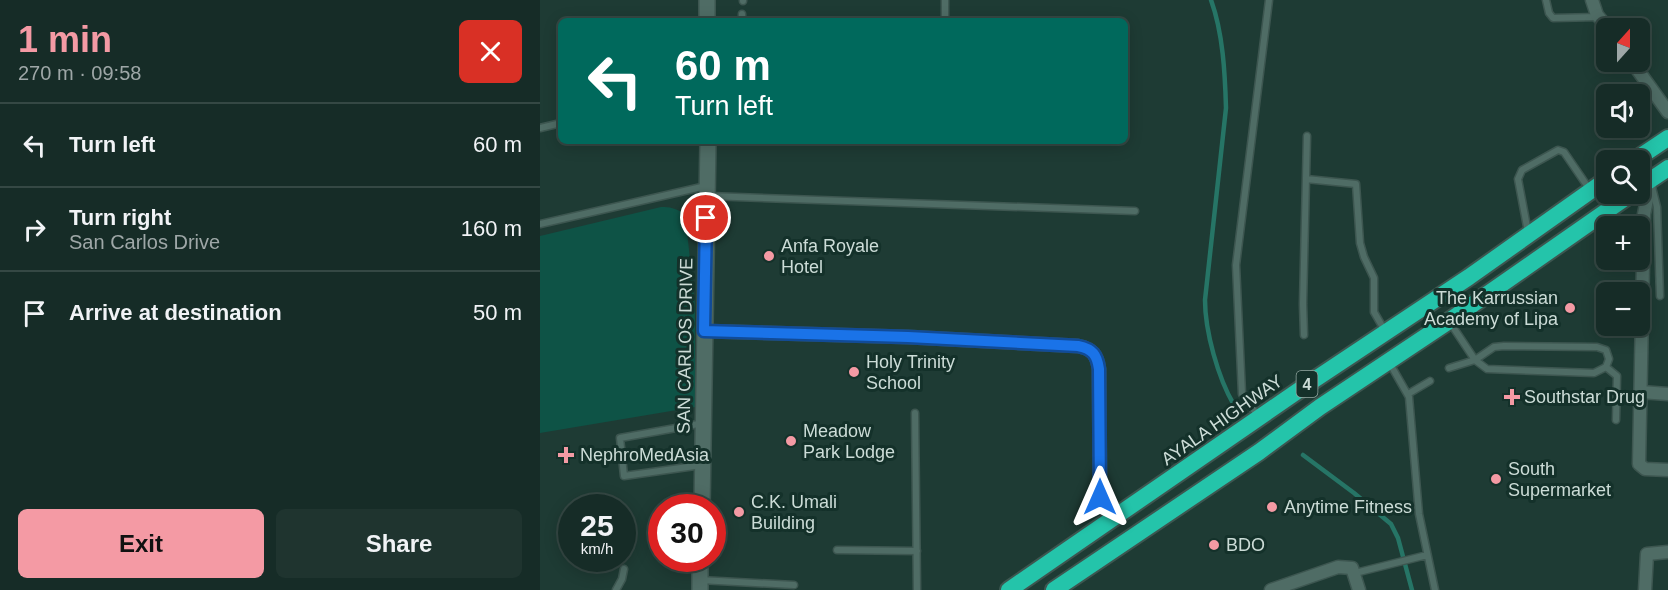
<!DOCTYPE html>
<html lang="en">
<head>
<meta charset="utf-8">
<style>
	body { margin:0; font-family:Arial,sans-serif; background:#1f342f; color:#f1f3f6; height:100vh; display:flex; flex-direction:column; font-size:22px; white-space:nowrap }
	* { box-sizing:border-box; margin:0 }
	p { font-size:20px; color:#9ea7a7 }
	.icon { flex:none; width:33px; height:33px; fill:none; stroke:currentColor; stroke-width:2; stroke-linecap:round; stroke-linejoin:round }
	.map { position:relative; flex:1; overflow:hidden }
	.details { display:flex; flex-direction:column; background:#162c27; width:540px }
	.details>* { flex:none }
	.top-card { position:absolute; left:18px; top:18px; width:570px; height:126px; border-radius:9px; box-shadow:0 3px 15px #0003,0 0 0 2px #354844; background:#00695c; color:#fff; overflow:hidden }
	.needle { width:39px; rotate:21deg }
	.tools { position:absolute; left:1056px; top:18px; display:grid; gap:12px }
	.tools a { display:grid; place-items:center; width:54px; height:54px; border-radius:9px; background:#162c27; box-shadow:0 3px 15px #0003,0 0 0 2px #354844; font-size:30px }
	.speed { position:absolute; left:18px; top:494px; display:flex; gap:12px; font-size:30px; font-weight:700; text-align:center }
	.speed>* { display:grid; place-content:center; width:78px; height:78px; border-radius:50%; background:#162c27; box-shadow:0 3px 15px #0003,0 0 0 2px #354844; line-height:1 }
	.speed small { font-size:15px; font-weight:400 }
	.speed .limit { border:9px solid #d22; background:#fff; color:#111 }
	.pin { position:absolute; display:grid; place-items:center; width:51px; height:51px; color:#fff; margin:-26px; border:3px solid #fff; border-radius:50%; box-shadow:0 2px 6px #0007 }
	.me { position:absolute; width:66px; margin:-33px; rotate:0deg; stroke-linejoin:round; filter:drop-shadow(0 0 4px #0008) }
	.turn { display:flex; align-items:center; gap:21px; height:126px; padding:0 18px; font-size:27px }
	.turn .icon { width:78px; height:78px; stroke-width:2.5 }
	.turn b { display:block; font-size:42px; line-height:51px }
	.round { display:grid; place-items:center; flex:none; width:63px; height:63px; border-radius:9px; background:#1f342f }
	.summary { display:flex; align-items:center; justify-content:space-between; height:102px; padding:0 18px }
	h1 { font-size:36px; font-weight:800; line-height:45px; color:#f49aa4 }
	.cta { display:flex; gap:12px; margin-top:auto; padding:12px 18px }
	.cta a { flex:1; height:69px; border-radius:9px; background:#f49aa4; color:#111; font-size:24px; font-weight:800; line-height:69px; text-align:center }
	.cta a+a { background:#1f342f; color:#f1f3f6 }
	ul { padding:0; list-style:none }
	li { display:flex; align-items:center; gap:18px; height:84px; padding:0 18px; border-top:2px solid #354844 }
	li div { flex:1 }
	li b { display:block; font-size:22px }
	li em { font-style:normal }
	main { display:flex; flex:1; min-height:0 }
	.map>svg:first-child { display:block }
	.green { fill:#0e5346 }
	.lines { fill:none; stroke-linecap:round; stroke-linejoin:round }
	.stream { stroke:#267566; stroke-width:4.5 }
	.service-casing { stroke:#3d5650; stroke-width:9 }
	.minor-casing { stroke:#3d5650; stroke-width:15 }
	.tertiary-casing { stroke:#3d5650; stroke-width:18 }
	.trunk-casing { stroke:#3d5650; stroke-width:20 }
	.service { stroke:#4f6c65; stroke-width:6 }
	.minor { stroke:#4f6c65; stroke-width:12 }
	.tertiary { stroke:#4f6c65; stroke-width:15 }
	.trunk { stroke:#24c4aa; stroke-width:16 }
	.route-casing { stroke:#114b97; stroke-width:15 }
	.route { stroke:#1a73e8; stroke-width:10 }
	.poi-dot { fill:#f49aa4; stroke:#14312a; stroke-width:2 }
	.labels { text-anchor:middle; stroke-width:6; stroke-linejoin:round; paint-order:stroke }
	.shield { fill:#14312a; stroke:#95a9a3; stroke-width:1.5 }
	.shield-label { font-size:16px; font-weight:bold; fill:#ccdcd7 }
	.poi-label { font-size:18px; fill:#ccdcd7; stroke:#14312a; text-anchor:start }
	.street-label { font-size:18px; fill:#ccdcd7; stroke:#14312a }
</style>
</head>
<body>
<main>
<section class="details">
<div class="summary"><div><h1>1 min</h1><p>270 m · 09:58</p></div><a class="round" style="background:#d93025;color:#fff"><svg class="icon" aria-label="close" viewBox="0 0 24 24"><path d="M6 6l12 12M18 6L6 18"/></svg></a></div>
<ul>
<li><svg class="icon" aria-label="left" viewBox="0 0 24 24"><path d="M17 20v-9H6M10 6l-5 5 5 5"/></svg><div><b>Turn left</b></div><em>60 m</em></li>
<li><svg class="icon" aria-label="right" viewBox="0 0 24 24"><path d="M7 20v-9h11M14 6l5 5-5 5"/></svg><div><b>Turn right</b><p>San Carlos Drive</p></div><em>160 m</em></li>
<li><svg class="icon" aria-label="arrive" viewBox="0 0 24 24"><path d="M6 21V4h12l-3 4 3 4H6"/></svg><div><b>Arrive at destination</b></div><em>50 m</em></li>
</ul>
<div class="cta"><a>Exit</a><a>Share</a></div>
</section>
<div class="map">
<svg width="1128" height="590" viewBox="0 0 1128 590">
	<rect width="100%" height="100%" fill="#1e3b34"/>
	<path class="green" d="M121,207c9,0 14,1 22,6l3,9 9,84v101l-155,26v-197z"/>
	<g class="lines">
		<path class="stream" d="M671,0c12,33 14,73 15,108l-21,192c0,31 13,78 29,105
			M763,455l51,38 37,31 7,14 14,52"/>
		<g class="service-casing">
			<path id="service" d="M203,0v1
				M1006,0l3,13 4,5 45,-1
				M202,21v-7
				M405,21v-21
				M0,128l21,-5
				M766,179l50,5 4,59 4,14 10,21v34l11,19
				M1112,187l5,20 3,89
				M168,196l427,15
				M0,224l166,-38
				M988,232l-10,-53 4,-9 36,-20 6,2 26,38
				M764,335l-1,-31 4,-168
				M849,362l20,35 10,117 16,76
				M1066,367l11,9 -1,44
				M909,368l26,-8 19,-13 10,-1 93,1 9,3 3,9 -3,8 -12,6 -107,-4 -12,-9 -26,-39
				M868,394l22,-13
				M375,413l2,177
				M719,417l-17,-23 -6,-129 33,-265
				M162,465l-78,11 -4,-38 84,-15
				M297,550l80,1
				M815,573l72,-18
				M160,580l94,5
				M76,590l6,-11 2,-10"/>
		</g>
		<g class="minor-casing">
			<path id="minor" d="M1052,0l5,15 11,13
				M1092,62l36,50
				M1100,168l10,17 -6,29 -5,250 6,5 23,1
				M164,331l204,6 170,9c15,3 19,9 21,23l1,128 12,21
				M1101,392l27,2
				M731,590l67,-23 14,1 7,22
				M1105,590l2,-36 21,-2"/>
		</g>
		<g class="tertiary-casing">
			<path id="tertiary" d="M167,0v21
				M162,507l6,-366
				M160,590v-32"/>
		</g>
		<g class="trunk-casing">
			<path id="trunk" d="M1095,160l33,-22
				M1100,187l28,-19
				M469,590l296,-204 164,-109 137,-97
				M514,590l205,-138 61,-45 129,-86 182,-127"/>
		</g>
		<use href="#service" class="service"/>
		<use href="#minor" class="minor"/>
		<use href="#tertiary" class="tertiary"/>
		<use href="#trunk" class="trunk"/>
	</g>
	<g class="lines">
		<g class="route-casing">
			<path id="route" d="M166,218l-2,113 204,6 170,9c15,3 19,9 21,23l1,128"/>
		</g>
		<use href="#route" class="route"/>
	</g>
	<g class="poi-dot">
		<circle cx="229" cy="256" r="6"/>
		<circle cx="1030" cy="308" r="6"/>
		<circle cx="314" cy="372" r="6"/>
		<path d="M969 388h6v6h6v6h-6v6h-6v-6h-6v-6h6z"/>
		<circle cx="251" cy="441" r="6"/>
		<path d="M23 446h6v6h6v6h-6v6h-6v-6h-6v-6h6z"/>
		<circle cx="956" cy="479" r="6"/>
		<circle cx="732" cy="507" r="6"/>
		<circle cx="199" cy="512" r="6"/>
		<circle cx="674" cy="545" r="6"/>
	</g>
	<g class="labels">
		<rect class="shield" x="756.5" y="371" width="21" height="26" rx="4.5"/>
		<g class="shield-label">
			<text x="767" y="390">4</text>
		</g>
		<g class="poi-label">
			<text x="241" y="252">Anfa Royale<tspan x="241" dy="21">Hotel</tspan></text>
			<text x="1018" y="304" text-anchor="end">The Karrussian<tspan x="1018" dy="21">Academy of Lipa</tspan></text>
			<text x="326" y="368">Holy Trinity<tspan x="326" dy="21">School</tspan></text>
			<text x="984" y="403">Southstar Drug</text>
			<text x="263" y="437">Meadow<tspan x="263" dy="21">Park Lodge</tspan></text>
			<text x="40" y="461">NephroMedAsia</text>
			<text x="968" y="475">South<tspan x="968" dy="21">Supermarket</tspan></text>
			<text x="211" y="508">C.K. Umali<tspan x="211" dy="21">Building</tspan></text>
			<text x="744" y="513">Anytime Fitness</text>
			<text x="686" y="551">BDO</text>
		</g>
		<g class="street-label">
			<text transform="translate(145 346) rotate(-89)" y="6">SAN CARLOS DRIVE</text>
			<text transform="translate(682 420) rotate(-35)" y="6">AYALA HIGHWAY</text>
		</g>
	</g>
</svg>
<div class="tools">
<a><svg class="needle" viewBox="-14 -14 28 28"><path d="M0-13l5 13h-10z" fill="#e53935"/><path d="M0 13l5-13h-10z" fill="#9ea7a7"/></svg></a>
<a><svg class="icon" aria-label="sound" viewBox="0 0 24 24"><path d="M4 9h4l5-4v14l-5-4H4zM17 9q2 3 0 6"/></svg></a>
<a><svg class="icon" aria-label="search" viewBox="0 0 24 24"><circle cx="10" cy="10" r="6"/><path d="M15 15l6 6"/></svg></a>
<a>+</a>
<a>−</a>
</div>
<div class="speed"><div>25<small>km/h</small></div><div class="limit">30</div></div>
<div class="pin" style="left:166px;top:218px;background:#d93025"><svg class="icon" aria-label="arrive" viewBox="0 0 24 24"><path d="M6 21V4h12l-3 4 3 4H6"/></svg></div>
<svg class="me" style="left:560px;top:497px" viewBox="-20 -20 40 40"><path d="M0-17L14 15 0 8-14 15z" fill="#1a73e8" stroke="#fff" stroke-width="4"/></svg>
<div class="top-card">
<div class="turn"><svg class="icon" aria-label="left" viewBox="0 0 24 24"><path d="M17 20v-9H6M10 6l-5 5 5 5"/></svg><div><b>60 m</b>Turn left</div></div>
</div>
</div>
</main>
</body>
</html>
